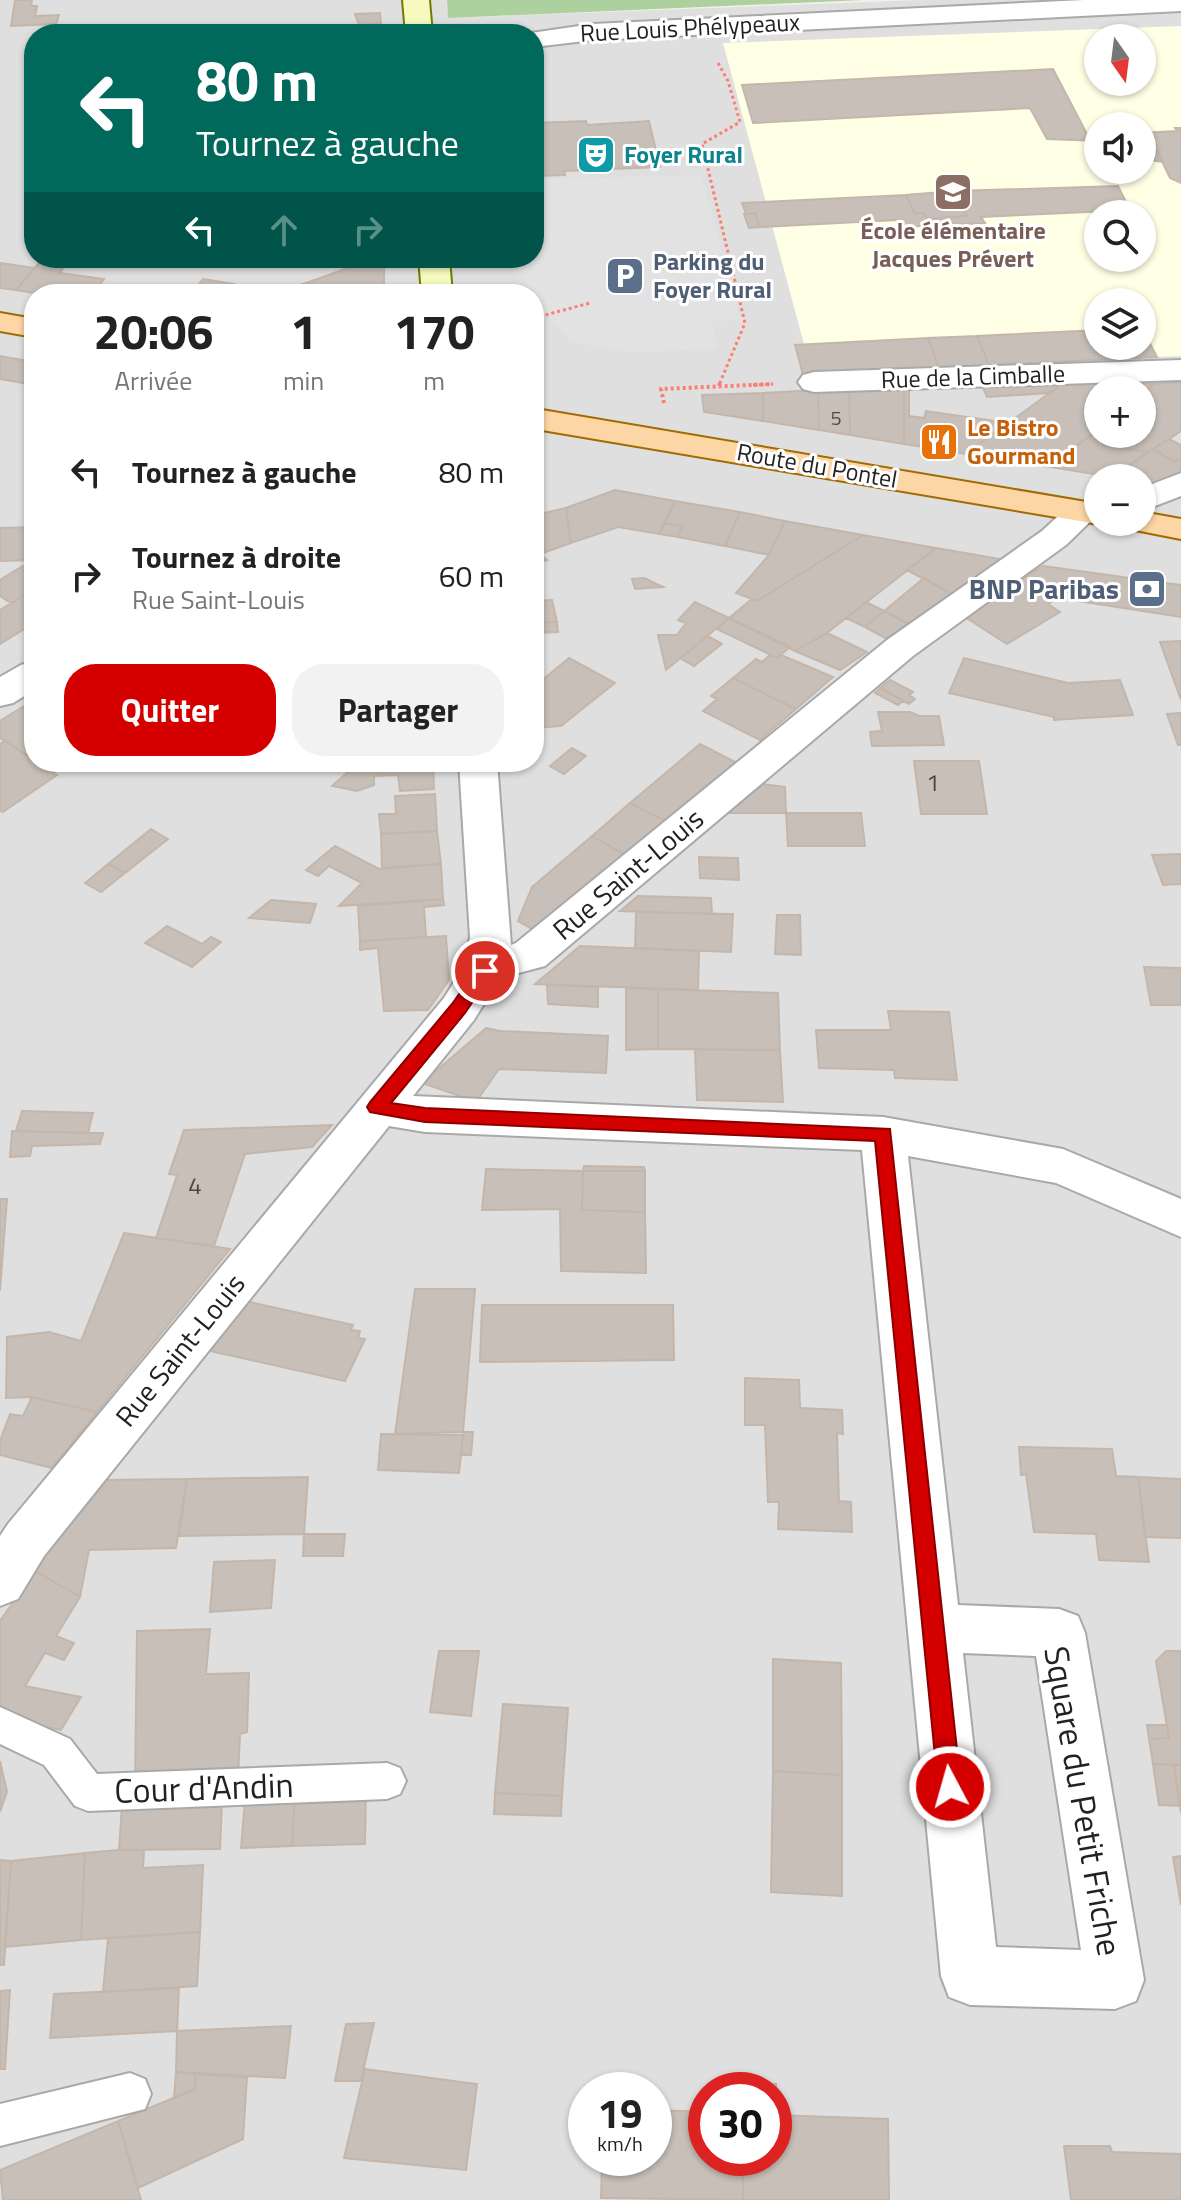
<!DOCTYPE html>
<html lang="fr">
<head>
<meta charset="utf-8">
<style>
	body { margin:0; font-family:"Titillium Web",sans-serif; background:#f2f2f2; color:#222; height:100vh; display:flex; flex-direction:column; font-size:30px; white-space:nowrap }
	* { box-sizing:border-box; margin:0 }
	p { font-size:26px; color:#767676 }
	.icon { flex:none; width:44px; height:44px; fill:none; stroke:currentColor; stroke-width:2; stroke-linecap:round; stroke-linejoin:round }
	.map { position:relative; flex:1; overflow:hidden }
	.panel { position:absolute; left:24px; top:284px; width:520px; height:488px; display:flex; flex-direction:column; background:#fff; border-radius:32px; box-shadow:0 2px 6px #0004 }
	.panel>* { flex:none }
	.hud { position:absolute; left:24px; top:24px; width:520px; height:244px; border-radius:32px; box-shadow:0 2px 6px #0004; background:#00695c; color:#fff; overflow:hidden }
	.needle { width:52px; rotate:166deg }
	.buttons { position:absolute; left:1084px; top:24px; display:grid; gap:16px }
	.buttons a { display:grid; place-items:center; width:72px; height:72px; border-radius:50%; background:#fff; box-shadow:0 2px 6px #0004; font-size:40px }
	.speed { position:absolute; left:568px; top:2072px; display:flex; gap:16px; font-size:40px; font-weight:700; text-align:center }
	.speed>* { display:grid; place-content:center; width:104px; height:104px; border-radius:50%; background:#fff; box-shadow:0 2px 6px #0004; line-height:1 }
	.speed small { font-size:20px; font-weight:400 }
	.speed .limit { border:12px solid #d22; background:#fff; color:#111 }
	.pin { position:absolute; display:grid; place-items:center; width:68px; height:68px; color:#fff; margin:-34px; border:4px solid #fff; border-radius:50%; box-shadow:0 2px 8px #0007 }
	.me { position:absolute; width:88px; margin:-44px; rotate:354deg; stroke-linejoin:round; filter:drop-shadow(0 0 6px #0008) }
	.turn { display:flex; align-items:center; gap:28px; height:168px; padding:0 40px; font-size:36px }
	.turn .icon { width:104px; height:104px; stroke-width:2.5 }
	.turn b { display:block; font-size:56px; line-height:68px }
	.lanes { display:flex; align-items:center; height:76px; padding:0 40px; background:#0003; justify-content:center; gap:40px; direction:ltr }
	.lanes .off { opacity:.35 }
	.eta { display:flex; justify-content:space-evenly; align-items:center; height:136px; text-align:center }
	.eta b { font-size:48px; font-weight:700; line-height:56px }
	.cta { display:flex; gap:16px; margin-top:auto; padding:16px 40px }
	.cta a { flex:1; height:92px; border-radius:32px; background:#d40000; color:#fff; font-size:32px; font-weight:700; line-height:92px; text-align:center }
	.cta a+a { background:#f2f2f2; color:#222 }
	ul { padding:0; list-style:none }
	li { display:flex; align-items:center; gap:24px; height:104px; padding:0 40px }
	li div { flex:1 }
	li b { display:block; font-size:30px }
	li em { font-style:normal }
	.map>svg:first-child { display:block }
	.residential { fill:#e0dfdf; fill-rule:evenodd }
	.education { fill:#ffffe5; fill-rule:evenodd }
	.forest { fill:#add19e }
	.parking { fill:#e2e2e2 }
	.building { fill:#c7bfb8; stroke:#c4b6ab; stroke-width:2 }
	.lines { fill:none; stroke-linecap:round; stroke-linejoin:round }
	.lane-casing { stroke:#a9a9a9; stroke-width:4 }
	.street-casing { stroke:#a9a9a9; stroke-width:4 }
	.secondary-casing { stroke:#707d05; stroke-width:4 }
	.primary-casing { stroke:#a06b00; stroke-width:4 }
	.path-far1 { stroke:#fa8072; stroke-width:3; stroke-dasharray:3 3; stroke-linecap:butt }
	.path { stroke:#fa8072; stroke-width:4; stroke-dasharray:3 3; stroke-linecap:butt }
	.lane { fill:#fff; fill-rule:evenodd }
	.street { fill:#fff; fill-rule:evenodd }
	.secondary { fill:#f7fabf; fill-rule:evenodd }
	.primary { fill:#fcd6a4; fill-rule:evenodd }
	.route { fill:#d40000; stroke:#8a0000; stroke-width:2 }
	.labels { text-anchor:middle; stroke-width:6; stroke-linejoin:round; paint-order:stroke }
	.far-number-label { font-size:20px; fill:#4b4948 }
	.far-street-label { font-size:24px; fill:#222; stroke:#fff }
	.far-culture-label { font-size:24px; font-weight:bold; fill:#0d838f; stroke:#fff; text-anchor:start }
	.far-education-label { font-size:24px; font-weight:bold; fill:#785e54; stroke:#fff }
	.far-service-label { font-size:24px; font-weight:bold; fill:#4e5e75; stroke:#fff; text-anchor:start }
	.far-food-label { font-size:24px; font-weight:bold; fill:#c56008; stroke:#fff; text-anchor:start }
	.number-label { font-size:24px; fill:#4b4948 }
	.service-label { font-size:28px; font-weight:bold; fill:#4e5e75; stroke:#fff; text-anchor:end }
	.street-label { font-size:28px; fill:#222; stroke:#fff }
	.near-street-label { font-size:34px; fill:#222; stroke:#fff }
</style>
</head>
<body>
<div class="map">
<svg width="1181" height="2200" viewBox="0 0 1181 2200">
	<rect width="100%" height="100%" fill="#f2efe9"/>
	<path class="residential" d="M0,0h447l1,18 475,-18h258v2200h-1181zM34,34h500v224h-500zM1098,38h44v44h-44zM1098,126h44v44h-44zM1098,214h44v44h-44zM34,294h500v468h-500zM1098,302h44v44h-44zM1098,390h44v44h-44zM1098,478h44v44h-44zM586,2090h68v68h-68zM706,2090h68v68h-68z"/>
	<path class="education" d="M1181,26v330l-370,14 -88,-327zM1098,38h44v44h-44zM1098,126h44v44h-44zM1098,214h44v44h-44zM1098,302h44v44h-44z"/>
	<path class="forest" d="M447,0h416l-415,18z"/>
	<path class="parking" d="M701,175l39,144 -28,3 6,27 -91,3 -55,-10 -33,-34 -27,-50h22v-78z"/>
	<path class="building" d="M15,0h17l-1,6h6l-2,10 24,-1 -3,9 -45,2z
		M380,13l1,11 -22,1 -4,-11z
		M1053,69l35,67h10v5l-51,-2 -17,-31 -277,15 -11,-38z
		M586,121l1,4 62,-4 11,46 -96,4 1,4 -31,1v-53z
		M1175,128h6v55l-11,-5 -20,-42 -8,1v-4l35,-2z
		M1142,138h9l12,24 -13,-2 -8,-14z
		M1118,186l12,24 -149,7 4,6 -84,4 -4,-7 -137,7 -5,-14 -9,1 -4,-11 164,-8 9,19 9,-1 3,6 40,-3 -12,-25z
		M955,191l12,25 -40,3 -3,-6 -9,1 -9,-19z
		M755,213l5,14 -11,1 -5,-14z
		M43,258h27l-10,15 44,6 -11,15h-53l-24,-4z
		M376,258l8,3v33h-109z
		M0,263l35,5 -19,22 -16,-2z
		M203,279l31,5 -6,10h-37z
		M1142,328l15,29 -168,8 -12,-29 121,-6v16h44z
		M977,336l12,29 -50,3 -11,-30z
		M928,338l11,30 -136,7 -8,-30z
		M0,356l34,6v23l-34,-6z
		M1181,382v49l-32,21 -46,-7 8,-8 -6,-3h37v-40l12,-10z
		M981,383l81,1 -13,9 -62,4z
		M1062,384h92l-12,10v-4h-44v39l-48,38 -84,-13z
		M904,386v58l-54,-9 -1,-46z
		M904,386h5v30l15,2 2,-7 82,12 -42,31 -62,-10z
		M849,389l1,46 -31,-5 -1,-40z
		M818,390l1,40 -56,-9v-28z
		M763,393v28l-59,-9 -2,-17z
		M1097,430l1,4 13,3 -8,8 46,7 -37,25 -62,-10z
		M1169,439l12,6v13l-6,4 -22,-13z
		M1153,449l22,13 6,-4v15l-20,12 -19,-3v-4l-30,-1z
		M615,490l60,11 -16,33 -41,-7 -47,16 -5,-35z
		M675,501l65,11 -15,34 -47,-9 4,-11 -18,-3z
		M566,508l5,35 -31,11 7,6 -13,4v-49z
		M740,512l45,9 -16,34 -44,-9z
		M785,521l78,14 -106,66 -21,-8 33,-38z
		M664,523l18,3 -4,11 -19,-3z
		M34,527v33l-34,1v-33z
		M863,535l73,13 -109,85 -32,18 -66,-33 23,-19 5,2z
		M936,548l70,12 -52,35 -47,-25z
		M23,566l11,6v18l-23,13 -11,-7v-16z
		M1043,566l138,19v32l-110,-17 1,-7 -5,-1 -19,12 12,8 -53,32 -45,-29z
		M644,578l19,9 -28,2 -3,-10z
		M924,578l30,17 -45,29 -25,-13z
		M34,590v33l-34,21v-34z
		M552,600l5,22 -23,1v-22z
		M695,602l34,16 -63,52 -8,-35h19l9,-12 -8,-3z
		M866,602l18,9 -19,16 -19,-9z
		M884,611l25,13 -22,15 -22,-12z
		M729,618l61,29 -13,11 -60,-29z
		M557,622l1,10 -24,1v-10z
		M827,633l40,19 -27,18 -45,-19z
		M708,636l14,8 -28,22 -14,-8z
		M1181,641v59l-21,-58z
		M770,655l7,3 4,-3 52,22 -37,32 -63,-31 23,-19 6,3z
		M569,658l46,25 -54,43 -27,2v-41z
		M964,658l104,25 52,-3 13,35 -79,5v-3l-105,-24z
		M733,678l63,31 -36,31 -57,-29 14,-12 -6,-3z
		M890,680l23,12 -4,3 6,4 -6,5 -29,-16z
		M880,688l23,13 -5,4 -23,-12z
		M34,700v60l-34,-22v-17z
		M878,712h32l9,4h20l5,29 -72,1 -2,-14 12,-1z
		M1181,713v32h-3l-11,-31z
		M5,741l52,34 -54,37 -3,-1v-67z
		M700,744l41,21 -70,59 -41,-21z
		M572,748l14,8 -22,18 -14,-8z
		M914,761h65l8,53h-66z
		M37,762h32l-15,11z
		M349,762h84l1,27 -34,2 -2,-16 -24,1v9l-17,6 -25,-5 17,-15z
		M755,783l30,4 1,26h-68z
		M435,794l2,37 -56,3 -2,-20h17l-1,-18z
		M630,803l41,21 -40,34 -39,-22z
		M786,813h75l4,33h-77z
		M151,829l17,10 -43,34 -17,-9z
		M437,831l4,33 -59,4 -1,-34z
		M592,836l39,22 -90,76 -23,-13 14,-34z
		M335,846l44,23 62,-5 2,35 -104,7 23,-23 -33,-17 -11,10 -12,-6z
		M1181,854v30l-18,1 -11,-30z
		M699,857l39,1 1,22 -39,-2z
		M108,864l17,9 -24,19 -16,-9z
		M638,896l73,2 1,16 -92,-3z
		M443,899l1,6 -20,2 2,30 -66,4 -2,-35z
		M271,900l45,4 -6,19 -61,-5z
		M636,912l97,2 -2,38 -96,-4z
		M777,915h23l1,40 -26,-1z
		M167,926l35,18 9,-7 10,5 -29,25 -47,-24z
		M446,936l3,44 -21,30 -44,1 -6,-63 -18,2v-9z
		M580,946l119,5 -1,39 -163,-6z
		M1144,967l37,1v37h-30z
		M547,985l51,2v20l-50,-3z
		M626,988l32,1v60l-32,1z
		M658,989l120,4 2,57 -122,-1z
		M888,1011l61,1 8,68 -62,-2 -1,-8 -75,-2 -3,-38h75z
		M486,1028l14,3 108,5 -2,37 -107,-4 -21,30h-10l-46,-16z
		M695,1050h85l3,52 -86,-2z
		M22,1111l71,2 -5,20 -72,-2z
		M332,1125l-20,22 -67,7 -31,92 -58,-8 21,-63 -8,-1 15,-44z
		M12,1131l76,2h15l-3,11 -68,2 -2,10 -20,1z
		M584,1166l60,1 1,4h-62z
		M486,1169l97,2 -1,39 63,2 1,61 -85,-2 -1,-62 -78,1z
		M583,1171h62v41l-63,-2z
		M0,1199h7l-7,92z
		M124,1233l106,16 -133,163 -65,-15 -26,1 1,-61 42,-5 32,9z
		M415,1289h60l-12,143 -68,2z
		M241,1300l112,25 -2,5 9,1 -2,7 7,1 -20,42 -144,-32z
		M482,1305h191l1,55 -194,2z
		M745,1378l54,2 1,28 42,2 1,24 -6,-1 2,68 12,1 1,30 -74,-3 1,-27h-11l-3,-77h-20z
		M32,1397l65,15 -45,56 -52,-13v-14l10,-27 13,2z
		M463,1432h10l-2,23h-10z
		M381,1434l82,1 -4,38 -81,-3z
		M1019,1447l93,2 4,27 22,1 11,85 -50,-2 -3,-26 -62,-2 -8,-58 -5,1z
		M308,1477l-4,57 -125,2 8,-57z
		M1138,1477l43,2v59l-36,-1z
		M187,1479l-11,69 -87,2 -9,47 -45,-26 61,-91z
		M304,1534h41l-2,22h-40z
		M275,1560l-4,48 -61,4 4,-50z
		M35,1571l45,26 -24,39 18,7 -10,17 -19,-7 -20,33 56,11 -20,33 -61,-12v-97z
		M210,1629l-4,45 43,-1 -2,59 -7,2 -2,45 -103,8 2,-156z
		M439,1651h40l-8,65 -41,-4z
		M1166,1651h15v114l-28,-1 -4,-25 20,-1 -13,-77z
		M773,1659l68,4 1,112 -69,-4z
		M503,1704l65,4 -6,88 -67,-3z
		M1147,1725h20l2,13 -20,1z
		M0,1761l7,31 -7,20z
		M1153,1764l21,1 6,41 -21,-1z
		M1174,1765h7v48l-1,-7z
		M773,1771l69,4v121l-71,-4z
		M495,1793l67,3 -1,20 -67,-2z
		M366,1795l-1,49 -73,2 3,-49z
		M295,1797l-3,49 -51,2 4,-47z
		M222,1802l-2,47 -101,1 3,-45z
		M119,1850h25l-1,18 60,-3 -3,67 -119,8 4,-87z
		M85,1853l-4,87 -76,7 6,-86z
		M1181,1856v49l-8,-48z
		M0,1860l11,1 -7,104h-4z
		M200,1932l-3,54 -94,6 5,-54z
		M179,1988l-2,43 -127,7 4,-44z
		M10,1990l-5,79h-5v-78z
		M374,2023l-13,58h-26l11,-57z
		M291,2026l-6,52 -109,-6 1,-41z
		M365,2069l112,15 -11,86 -122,-12z
		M176,2072l19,2v15l-21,9z
		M195,2074l52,3 -4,62 -105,49 -20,-67 77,-32z
		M743,2082l33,2v31l112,4 1,81h-146v-42h31v-68h-31z
		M654,2110l52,2v46h37v42l-142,-2 1,-40h52z
		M118,2121l23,79h-138l-3,-30z
		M1064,2146h46l2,6 69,2v46h-110z"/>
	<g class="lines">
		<g class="lane-casing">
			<path id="lane" d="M0,1707l70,32 27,35 290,-11 13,5 6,13 -6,13 -13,5 -299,12 -13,-5 -31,-41 -44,-21z
				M130,2073l15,6 6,15 -6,15 -145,37v-42z"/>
		</g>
		<g class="street-casing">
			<path id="street" d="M1084,0h97v11l-588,29 -59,7v-13h-10l69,-10z
				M1181,360v20l-367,12 -11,-3 -5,-7 5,-7 11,-3z
				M1181,473v23l-39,15v-23z
				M1082,502l12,3 4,9 -32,31 -153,111 -368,310 -34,9 -8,-2 -29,47 -61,76 470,21 180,32 118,50v38l-125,-54 -148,-27 50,449 101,4 19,7 7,17 59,347 -8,21 -21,8 -145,-4 -21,-8 -8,-21 -79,-826 -437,-18 -36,-6 -345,430 -26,43 -18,7v-70l8,-12 436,-526 20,-32 6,-29 -11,-175h38l14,183 5,-2 371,-303 155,-109 28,-26zM963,1653l73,3 45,294 -85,-3z
				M34,661v29l-21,13 -13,3v-29l21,-12z"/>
		</g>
		<g class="secondary-casing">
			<path id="secondary" d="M403,0h26l3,34h-26z
				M419,258h30l3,36h-30z"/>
		</g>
		<g class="primary-casing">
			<path id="primary" d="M0,313l34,6v18l-34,-6z
				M536,409l562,95v18h9l-9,2 -562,-95z
				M1142,512l39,7v20l-51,-10 -5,-7h17z"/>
		</g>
		<path class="path-far1" d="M718,63l10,18 12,41 -38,22 43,179 -26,62
			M534,318l56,-15
			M753,385l20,-1"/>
		<path class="path" d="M719,386l1,-3
			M664,403l-3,-14 112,-5"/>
		<use href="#lane" class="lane"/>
		<use href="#street" class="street"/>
		<use href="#secondary" class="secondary"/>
		<use href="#primary" class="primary"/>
	</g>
	<path class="route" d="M485,964l6,2 2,5 -2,4 -26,38 -74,90 34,5 465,21 71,658 -3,7 -8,4 -8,-4 -4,-7 -63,-646 -450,-19 -55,-10 -3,-5 3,-5 82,-98 27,-38z"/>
	<defs>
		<g id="theatre-square" transform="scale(2)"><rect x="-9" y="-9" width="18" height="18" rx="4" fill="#0f9aa8" stroke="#fff"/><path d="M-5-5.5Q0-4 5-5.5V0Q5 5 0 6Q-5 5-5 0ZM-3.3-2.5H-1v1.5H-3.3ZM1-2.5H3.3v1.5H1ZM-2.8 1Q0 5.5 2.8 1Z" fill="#fff"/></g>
		<g id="school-square" transform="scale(2)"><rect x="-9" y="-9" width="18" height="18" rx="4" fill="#8d6e63" stroke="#fff"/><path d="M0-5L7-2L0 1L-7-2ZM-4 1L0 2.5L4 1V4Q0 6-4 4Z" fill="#fff"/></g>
		<g id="parking-square" transform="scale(2)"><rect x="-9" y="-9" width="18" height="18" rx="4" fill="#5c6f8a" stroke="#fff"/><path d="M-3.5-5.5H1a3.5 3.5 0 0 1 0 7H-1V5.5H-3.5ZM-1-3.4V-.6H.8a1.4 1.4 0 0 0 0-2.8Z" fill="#fff"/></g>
		<g id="restaurant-square" transform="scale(2)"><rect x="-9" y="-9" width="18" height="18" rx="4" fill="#e8710a" stroke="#fff"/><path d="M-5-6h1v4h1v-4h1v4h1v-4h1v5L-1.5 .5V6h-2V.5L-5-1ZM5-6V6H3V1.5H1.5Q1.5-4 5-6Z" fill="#fff"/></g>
		<g id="bank-square" transform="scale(2)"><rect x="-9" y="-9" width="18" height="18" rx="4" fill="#5c6f8a" stroke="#fff"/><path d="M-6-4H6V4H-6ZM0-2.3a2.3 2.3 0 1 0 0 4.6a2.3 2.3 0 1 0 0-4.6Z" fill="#fff"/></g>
	</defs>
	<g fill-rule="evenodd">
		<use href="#theatre-square" x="596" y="155"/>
		<use href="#school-square" x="953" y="192"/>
		<use href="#parking-square" x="625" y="276"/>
		<use href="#restaurant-square" x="939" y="442"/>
		<use href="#bank-square" x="1147" y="589"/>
	</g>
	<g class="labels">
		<g class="far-number-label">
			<text x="836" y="425">5</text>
		</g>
		<g class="far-street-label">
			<text transform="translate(690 28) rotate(-3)" y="8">Rue Louis Phélypeaux</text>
			<text transform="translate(973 377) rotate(-2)" y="8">Rue de la Cimballe</text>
			<text transform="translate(817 466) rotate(10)" y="8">Route du Pontel</text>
		</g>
		<g class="far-culture-label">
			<text x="624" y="163">Foyer Rural</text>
		</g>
		<g class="far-education-label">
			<text x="953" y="239">École élémentaire<tspan x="953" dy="28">Jacques Prévert</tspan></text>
		</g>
		<g class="far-service-label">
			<text x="653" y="270">Parking du<tspan x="653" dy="28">Foyer Rural</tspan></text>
		</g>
		<g class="far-food-label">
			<text x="967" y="436">Le Bistro<tspan x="967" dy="28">Gourmand</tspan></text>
		</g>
		<g class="number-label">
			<text x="933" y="791">1</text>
			<text x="195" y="1194">4</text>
		</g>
		<g class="service-label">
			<text x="1119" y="599">BNP Paribas</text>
		</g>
		<g class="street-label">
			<text transform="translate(628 874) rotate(-40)" y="10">Rue Saint-Louis</text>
			<text transform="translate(180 1350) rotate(-51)" y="10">Rue Saint-Louis</text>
		</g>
		<g class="near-street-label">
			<text transform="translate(204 1788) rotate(-2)" y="12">Cour d'Andin</text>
			<text transform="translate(1083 1801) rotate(80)" y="12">Square du Petit Friche</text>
		</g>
	</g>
</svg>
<div class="buttons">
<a><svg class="needle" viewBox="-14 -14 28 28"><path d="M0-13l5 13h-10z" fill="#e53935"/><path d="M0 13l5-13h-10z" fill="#767676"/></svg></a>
<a><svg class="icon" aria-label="sound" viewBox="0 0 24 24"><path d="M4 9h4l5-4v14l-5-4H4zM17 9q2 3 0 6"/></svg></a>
<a><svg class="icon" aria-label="search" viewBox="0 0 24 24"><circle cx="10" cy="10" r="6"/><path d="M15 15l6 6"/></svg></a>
<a><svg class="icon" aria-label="layers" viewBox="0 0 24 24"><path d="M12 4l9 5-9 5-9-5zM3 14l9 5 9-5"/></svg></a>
<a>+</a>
<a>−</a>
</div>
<div class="speed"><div>19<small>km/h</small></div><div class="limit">30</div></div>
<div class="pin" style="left:485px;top:971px;background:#d93025"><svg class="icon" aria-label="arrive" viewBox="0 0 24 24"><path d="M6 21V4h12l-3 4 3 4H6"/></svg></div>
<svg class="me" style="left:950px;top:1787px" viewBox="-20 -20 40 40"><circle r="17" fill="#d40000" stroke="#fff" stroke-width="3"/><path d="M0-11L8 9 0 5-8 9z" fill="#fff"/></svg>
<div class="hud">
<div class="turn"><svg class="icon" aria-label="left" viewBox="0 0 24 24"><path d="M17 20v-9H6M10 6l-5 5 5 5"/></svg><div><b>80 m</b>Tournez à gauche</div></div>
<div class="lanes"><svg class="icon" aria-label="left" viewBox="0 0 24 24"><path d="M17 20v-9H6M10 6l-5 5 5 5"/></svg><svg class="icon off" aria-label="ahead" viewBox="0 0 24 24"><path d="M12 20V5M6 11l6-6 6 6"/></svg><svg class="icon off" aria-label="right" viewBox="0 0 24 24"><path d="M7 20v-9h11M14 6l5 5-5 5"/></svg></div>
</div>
<section class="panel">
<div class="eta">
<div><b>20:06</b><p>Arrivée</p></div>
<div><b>1</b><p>min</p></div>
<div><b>170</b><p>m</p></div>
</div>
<ul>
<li><svg class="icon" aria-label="left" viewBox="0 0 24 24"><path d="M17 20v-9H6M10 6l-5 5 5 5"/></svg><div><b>Tournez à gauche</b></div><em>80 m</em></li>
<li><svg class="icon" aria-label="right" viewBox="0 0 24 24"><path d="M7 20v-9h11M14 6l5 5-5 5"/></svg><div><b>Tournez à droite</b><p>Rue Saint-Louis</p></div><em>60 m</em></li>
</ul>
<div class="cta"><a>Quitter</a><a>Partager</a></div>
</section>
</div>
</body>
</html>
